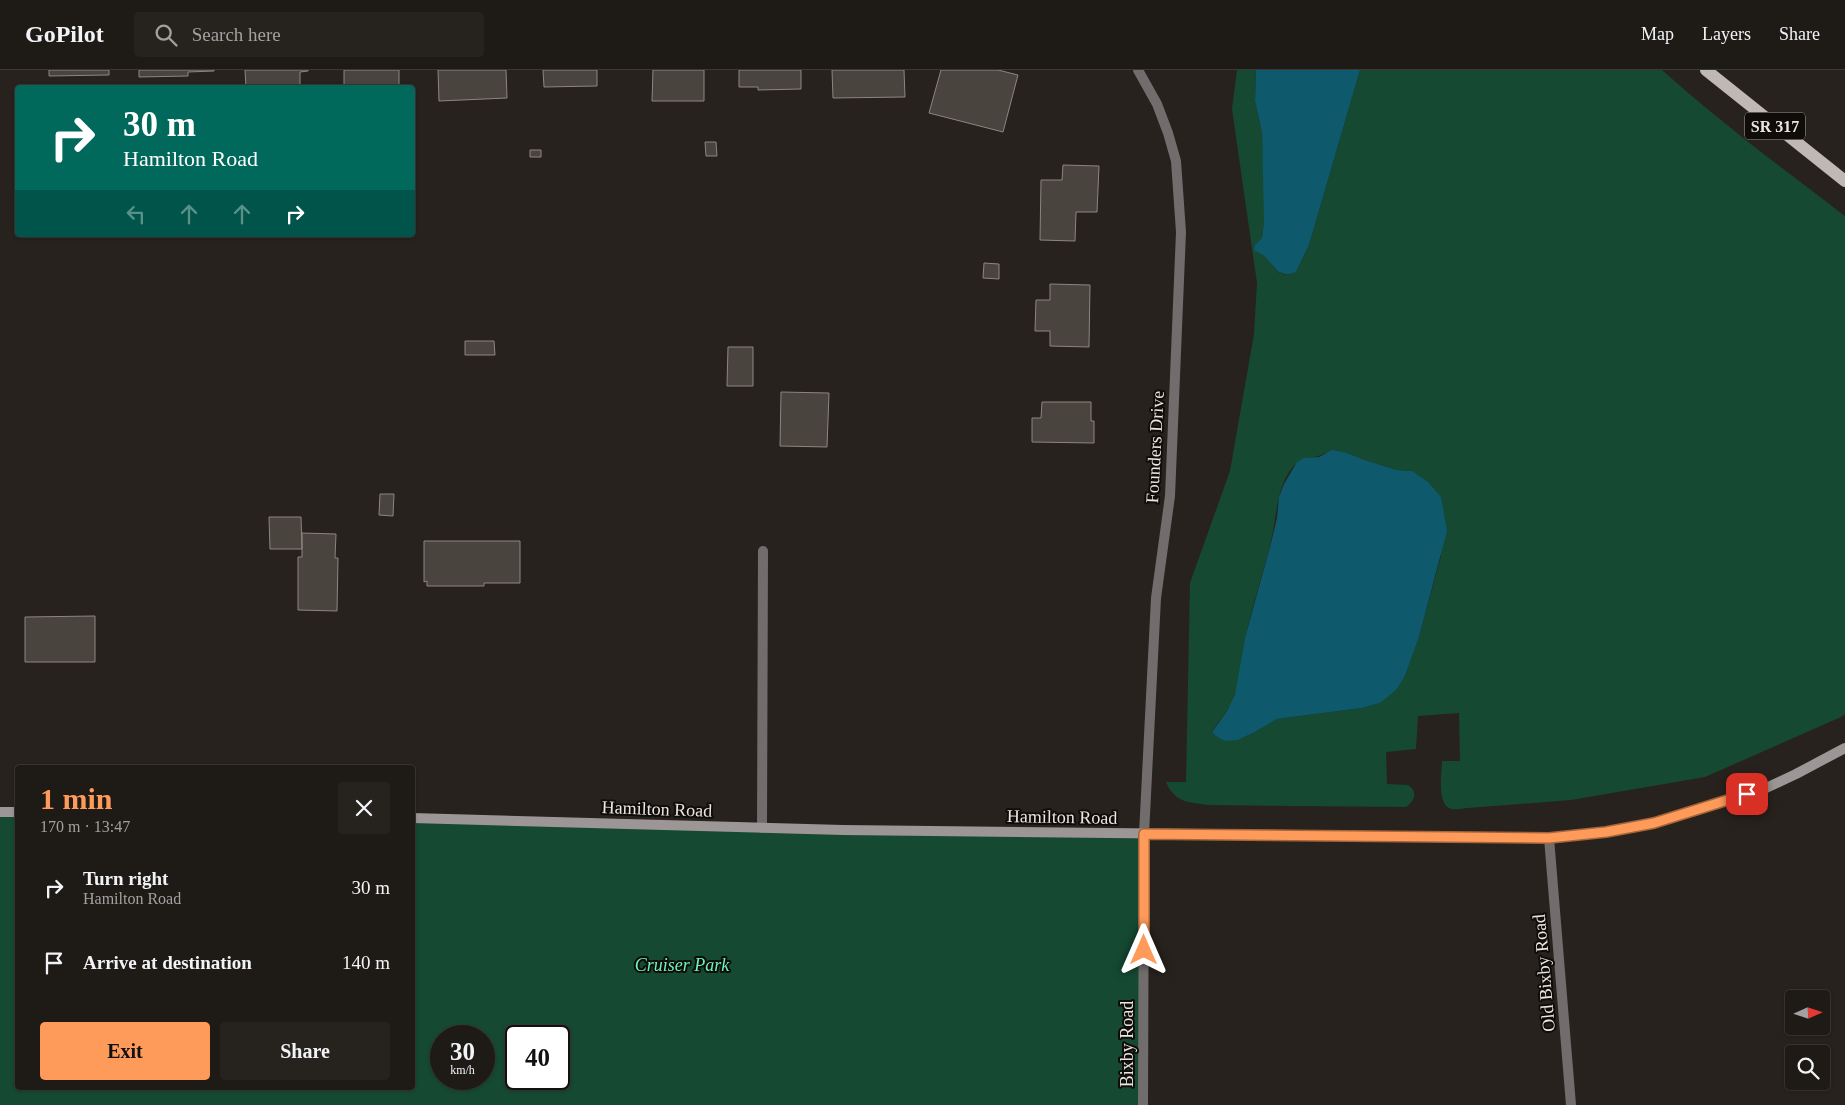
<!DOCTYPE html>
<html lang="en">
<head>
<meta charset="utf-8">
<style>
	body { margin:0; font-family:"Times New Roman",serif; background:#26231f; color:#f1f3f6; height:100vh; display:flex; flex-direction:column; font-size:19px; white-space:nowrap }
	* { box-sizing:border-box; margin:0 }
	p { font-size:16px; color:#a1a1a1 }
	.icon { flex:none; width:28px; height:28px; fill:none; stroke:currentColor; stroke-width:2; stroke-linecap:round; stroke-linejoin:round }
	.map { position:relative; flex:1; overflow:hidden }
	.side { position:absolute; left:15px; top:695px; width:400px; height:325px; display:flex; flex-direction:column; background:#1e1a16; border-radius:5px; box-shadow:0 1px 4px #0004,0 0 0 1px #3c3835 }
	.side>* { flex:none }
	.hud { position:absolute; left:15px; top:15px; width:400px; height:152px; border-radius:5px; box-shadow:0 1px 4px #0004,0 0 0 1px #3c3835; background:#00695c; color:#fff; overflow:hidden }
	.needle { width:32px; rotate:87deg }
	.tools { position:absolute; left:1785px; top:920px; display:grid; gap:10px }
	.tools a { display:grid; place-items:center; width:45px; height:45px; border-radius:5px; background:#1e1a16; box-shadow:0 1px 4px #0004,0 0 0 1px #3c3835; font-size:25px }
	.speed { position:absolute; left:430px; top:955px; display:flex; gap:10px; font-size:25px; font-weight:700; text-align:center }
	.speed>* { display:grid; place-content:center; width:65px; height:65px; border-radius:50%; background:#1e1a16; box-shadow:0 1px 4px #0004,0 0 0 1px #3c3835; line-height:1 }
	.speed small { font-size:12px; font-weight:400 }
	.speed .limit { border:2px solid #111; border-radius:8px; background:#fff; color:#111 }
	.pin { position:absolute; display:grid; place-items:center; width:42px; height:42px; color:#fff; margin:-21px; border-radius:10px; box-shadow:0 2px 8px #0006 }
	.me { position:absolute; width:55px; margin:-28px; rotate:0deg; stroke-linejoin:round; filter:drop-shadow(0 0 4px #0008) }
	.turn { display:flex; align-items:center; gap:18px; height:105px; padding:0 25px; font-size:22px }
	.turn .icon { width:65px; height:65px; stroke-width:2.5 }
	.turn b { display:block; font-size:35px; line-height:42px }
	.lanes { display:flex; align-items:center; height:48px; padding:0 25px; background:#0003; justify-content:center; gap:25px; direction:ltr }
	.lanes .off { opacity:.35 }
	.round { display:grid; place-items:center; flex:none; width:52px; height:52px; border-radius:5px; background:#26231f }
	.summary { display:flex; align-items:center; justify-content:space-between; height:85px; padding:0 25px }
	h1 { font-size:30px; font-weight:700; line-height:38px; color:#ff9b5a }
	.action { display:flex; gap:10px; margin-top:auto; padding:10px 25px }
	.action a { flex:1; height:58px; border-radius:5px; background:#ff9b5a; color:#111; font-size:20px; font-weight:700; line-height:58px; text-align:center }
	.action a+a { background:#26231f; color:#f1f3f6 }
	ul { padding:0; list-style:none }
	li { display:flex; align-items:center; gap:15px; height:75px; padding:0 25px }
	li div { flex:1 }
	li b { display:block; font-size:19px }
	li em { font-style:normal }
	header { display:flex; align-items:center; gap:30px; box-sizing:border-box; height:70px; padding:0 25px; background:#1e1a16; border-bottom:1px solid #3c3835 }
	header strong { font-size:24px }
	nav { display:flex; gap:28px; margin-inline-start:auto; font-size:18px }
	.search { width:350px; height:45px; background:#26231f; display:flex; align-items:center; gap:12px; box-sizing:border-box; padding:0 18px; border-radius:5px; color:#a1a1a1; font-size:19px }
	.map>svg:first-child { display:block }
	.green { fill:#154932; fill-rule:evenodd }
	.water { fill:#0e596c }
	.building { fill:#4a443f; stroke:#8d8680 }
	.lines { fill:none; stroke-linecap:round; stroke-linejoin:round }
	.service { stroke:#716d6d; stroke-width:10 }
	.minor { stroke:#716d6d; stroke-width:10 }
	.tertiary { stroke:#716d6d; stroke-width:10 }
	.secondary { stroke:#9d9696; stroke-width:10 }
	.primary { stroke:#c0b7b7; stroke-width:12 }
	.route-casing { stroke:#a6653a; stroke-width:12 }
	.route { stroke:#ff9b5a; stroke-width:9 }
	.labels { text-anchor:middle; stroke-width:4; stroke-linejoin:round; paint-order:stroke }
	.shield { fill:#0f0c0a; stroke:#a8a5a2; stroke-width:1 }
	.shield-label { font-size:16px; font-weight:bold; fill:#eae6e3 }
	.street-label { font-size:18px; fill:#eae6e3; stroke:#0f0c0a }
	.park-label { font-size:18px; font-style:italic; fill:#6bf7b7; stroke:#0f0c0a }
</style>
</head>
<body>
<header>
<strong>GoPilot</strong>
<div class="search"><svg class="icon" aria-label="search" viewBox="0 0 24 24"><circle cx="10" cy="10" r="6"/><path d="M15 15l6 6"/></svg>Search here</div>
<nav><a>Map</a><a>Layers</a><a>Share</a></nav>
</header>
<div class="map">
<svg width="1845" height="1035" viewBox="0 0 1845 1035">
	<rect width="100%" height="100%" fill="#28221e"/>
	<path class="green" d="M1237,0h19l-1,31 7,32 2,48v40l-2,17 -3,5 -1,8c16,7 15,31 38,21l13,-27 51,-175h302c58,52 121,99 183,146v498l-4,3 -136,60 -134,23 -103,8c-5,0 -11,2 -16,1 -16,-3 -10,-37 -10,-48h18l-1,-48 -41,3 -2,33 -30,3 1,32 21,1c10,6 7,16 -2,22l-198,-2c-20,-3 -33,-2 -42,-23h20l4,-199 40,-112 24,-137 3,-51 -25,-174zM1325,383h22l18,7 32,10 15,1 29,85 -22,81 -14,39 -25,27 -18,5 -85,11 -22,13 -17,8 -26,-8c7,-12 17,-22 23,-35 7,-17 6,-39 10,-57 7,-33 18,-66 26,-99 6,-24 5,-53 21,-73 10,-12 21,-8 33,-15z
		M0,742h17l1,276h394l1,-270 731,16 -1,271h-1143zM441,966h43v43h-43zM516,966h43v43h-43z"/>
	<path class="water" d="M1256,0h104l-51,175 -13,27c-24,10 -22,-17 -42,-21l1,-6 7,-7 2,-17 -2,-88 -7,-32z
		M1332,380l15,3 18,7 32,10 15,1 16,11 13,15 6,34 -28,106 -14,39 -9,14 -16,13 -18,5 -85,11 -22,13 -17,8 -13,1 -9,-5 -4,-4 15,-21 8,-16 10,-57 26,-95 6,-25 2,-21 5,-13 13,-22 7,-4 15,-1z"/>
	<path class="building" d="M49,0h60v5l-60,1z
		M139,0h75v1l-26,1v4l-49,1z
		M245,0h63v1l-8,1v16h-54z
		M344,0h55v17l-55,1z
		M438,0h68l1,28 -68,3z
		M543,0h54v16l-53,1z
		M653,0h51v31h-52z
		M739,0h62v19l-43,1v-3h-19z
		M832,0h72l1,27 -72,1z
		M941,0h57l20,5 -15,57 -74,-19z
		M705,72h11l1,14h-11z
		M530,80h11v7h-11z
		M1063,95l36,1 -2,46h-21l-1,29 -35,-1 1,-60h21z
		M984,193l15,1v15l-16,-1z
		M1050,214l40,1 -1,62 -39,-1v-15h-15l1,-31h14z
		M465,271h29l1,14h-30z
		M728,277h25v39h-26z
		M781,322l48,1 -2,54 -47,-1z
		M1042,332h49v19h3v22l-62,-1v-24h9z
		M380,424h14l-1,22 -14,-1z
		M269,447h32l1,32h-32z
		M302,463l34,1 -1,24h3l-1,53 -39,-1v-53h4z
		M424,471h96v42h-36v3h-57v-5l-3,1z
		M95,546v46h-70v-45z"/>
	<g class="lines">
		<path class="service" d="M762,758l1,-277"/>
		<path class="minor" d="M1138,0l19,34 11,29 8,28 5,71 -11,264 -14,102 -12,236
			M1549,768l22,267"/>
		<path class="tertiary" d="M1143,1035l1,-271"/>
		<path class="secondary" d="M0,742h18
			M412,748l431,12 706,8 57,-6 48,-9 37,-11 73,-23 32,-15 49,-26"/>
		<path class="primary" d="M1706,0l139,111"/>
	</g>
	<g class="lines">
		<g class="route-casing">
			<path id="route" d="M1144,880v-116l405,4 57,-6 48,-9 93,-29"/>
		</g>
		<use href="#route" class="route"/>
	</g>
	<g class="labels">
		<rect class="shield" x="1745" y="42.5" width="60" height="27" rx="4"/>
		<g class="shield-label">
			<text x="1775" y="62">SR 317</text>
		</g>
		<g class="street-label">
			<text transform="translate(1155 377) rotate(-87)" y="6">Founders Drive</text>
			<text transform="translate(657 739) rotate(2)" y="6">Hamilton Road</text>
			<text transform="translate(1062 747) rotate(1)" y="6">Hamilton Road</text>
			<text transform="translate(1544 903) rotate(-95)" y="6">Old Bixby Road</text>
			<text transform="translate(1127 974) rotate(-90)" y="6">Bixby Road</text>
		</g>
		<g class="park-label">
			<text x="682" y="901">Cruiser Park</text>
		</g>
	</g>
</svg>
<div class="tools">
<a><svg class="needle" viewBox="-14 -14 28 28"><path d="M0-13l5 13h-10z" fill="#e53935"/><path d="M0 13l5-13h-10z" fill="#a1a1a1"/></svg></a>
<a><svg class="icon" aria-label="search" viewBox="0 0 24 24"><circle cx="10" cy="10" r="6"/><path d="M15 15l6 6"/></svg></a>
</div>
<div class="speed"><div>30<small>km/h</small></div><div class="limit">40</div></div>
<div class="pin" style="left:1747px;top:724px;background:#d93025"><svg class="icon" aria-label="arrive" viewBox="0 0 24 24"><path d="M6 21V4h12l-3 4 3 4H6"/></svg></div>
<svg class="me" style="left:1144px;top:880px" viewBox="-20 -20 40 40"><path d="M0-17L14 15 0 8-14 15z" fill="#ff9b5a" stroke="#fff" stroke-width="4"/></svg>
<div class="hud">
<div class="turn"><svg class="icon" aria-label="right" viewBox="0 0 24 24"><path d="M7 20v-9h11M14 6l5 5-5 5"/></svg><div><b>30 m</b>Hamilton Road</div></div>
<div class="lanes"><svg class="icon off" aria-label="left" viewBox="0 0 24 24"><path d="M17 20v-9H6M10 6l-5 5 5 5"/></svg><svg class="icon off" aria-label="ahead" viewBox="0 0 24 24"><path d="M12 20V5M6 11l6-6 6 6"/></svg><svg class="icon off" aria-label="ahead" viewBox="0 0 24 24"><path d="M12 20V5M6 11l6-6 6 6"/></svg><svg class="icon" aria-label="right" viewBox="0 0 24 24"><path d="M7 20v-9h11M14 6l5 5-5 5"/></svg></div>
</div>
<section class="side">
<div class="summary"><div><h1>1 min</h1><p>170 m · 13:47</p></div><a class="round"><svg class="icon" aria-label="close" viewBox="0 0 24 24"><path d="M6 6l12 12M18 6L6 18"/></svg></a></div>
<ul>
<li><svg class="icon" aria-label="right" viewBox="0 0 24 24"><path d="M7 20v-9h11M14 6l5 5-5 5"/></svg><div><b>Turn right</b><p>Hamilton Road</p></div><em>30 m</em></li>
<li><svg class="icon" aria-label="arrive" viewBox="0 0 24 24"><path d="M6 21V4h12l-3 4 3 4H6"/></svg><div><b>Arrive at destination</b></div><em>140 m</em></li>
</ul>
<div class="action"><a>Exit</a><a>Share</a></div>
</section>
</div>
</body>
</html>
